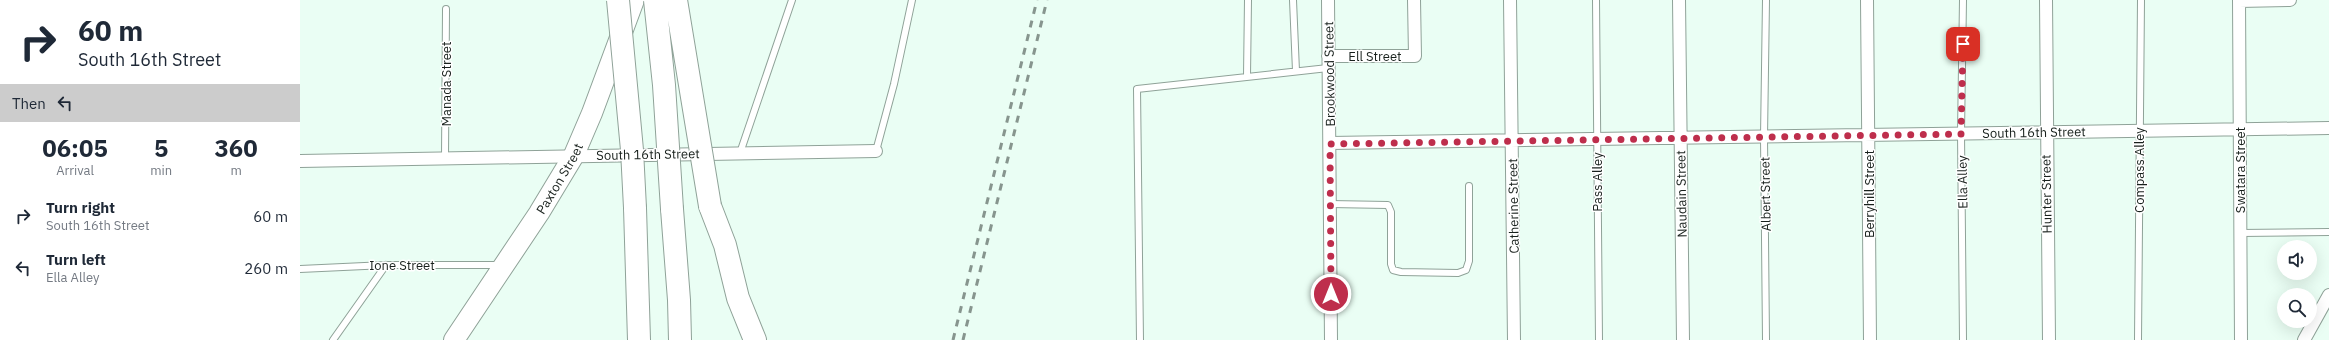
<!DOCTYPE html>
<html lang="en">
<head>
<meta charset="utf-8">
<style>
	body { margin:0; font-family:"IBM Plex Sans",sans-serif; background:#f2f2f3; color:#1f2937; height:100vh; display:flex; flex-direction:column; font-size:15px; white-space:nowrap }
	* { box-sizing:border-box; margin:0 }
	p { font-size:13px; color:#747a83 }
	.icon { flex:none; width:22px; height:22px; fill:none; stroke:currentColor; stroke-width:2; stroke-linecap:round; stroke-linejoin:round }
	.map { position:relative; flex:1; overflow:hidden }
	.details { display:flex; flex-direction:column; background:#fff; width:300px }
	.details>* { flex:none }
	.top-card { background:#fff; color:#1f2937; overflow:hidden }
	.controls { position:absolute; left:1977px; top:240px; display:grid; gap:8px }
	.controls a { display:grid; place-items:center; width:40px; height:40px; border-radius:50%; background:#fff; box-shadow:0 4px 16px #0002; font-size:20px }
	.pin { position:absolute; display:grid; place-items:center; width:34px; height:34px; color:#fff; margin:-17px; border-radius:8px; box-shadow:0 2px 6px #0006 }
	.me { position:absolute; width:44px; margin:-22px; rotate:0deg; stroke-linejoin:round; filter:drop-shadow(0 0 3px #0008) }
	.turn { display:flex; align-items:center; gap:14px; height:84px; padding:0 12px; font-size:18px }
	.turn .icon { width:52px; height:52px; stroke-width:2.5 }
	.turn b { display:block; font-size:28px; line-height:34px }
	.then { display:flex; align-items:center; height:38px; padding:0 12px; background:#0003; gap:8px; font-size:15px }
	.eta { display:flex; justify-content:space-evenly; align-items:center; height:68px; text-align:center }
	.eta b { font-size:24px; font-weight:800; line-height:28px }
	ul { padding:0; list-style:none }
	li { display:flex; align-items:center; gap:12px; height:52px; padding:0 12px }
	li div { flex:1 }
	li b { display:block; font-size:15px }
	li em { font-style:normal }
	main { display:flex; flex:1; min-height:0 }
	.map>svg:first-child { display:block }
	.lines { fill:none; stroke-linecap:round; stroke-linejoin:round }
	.service-casing { stroke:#8fa298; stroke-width:8 }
	.minor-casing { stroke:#8fa298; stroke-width:14 }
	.primary-casing { stroke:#8fa298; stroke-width:22 }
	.motorway-casing { stroke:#8fa298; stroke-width:24 }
	.service { stroke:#fff; stroke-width:6 }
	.minor { stroke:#fff; stroke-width:12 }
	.primary { stroke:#fff; stroke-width:20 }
	.motorway { stroke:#fff; stroke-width:22 }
	.rail { stroke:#87958e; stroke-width:3; stroke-dasharray:7 7; stroke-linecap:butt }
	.motorway-bridge-casing { stroke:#8fa298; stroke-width:24; stroke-linecap:butt }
	.motorway-bridge { stroke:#fff; stroke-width:22 }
	.route { stroke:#be2e4c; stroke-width:7; stroke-dasharray:0 12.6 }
	.labels { text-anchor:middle; stroke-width:3; stroke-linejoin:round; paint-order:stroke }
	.street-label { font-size:13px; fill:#18201c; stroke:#fff }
</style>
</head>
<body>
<main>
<section class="details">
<div class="top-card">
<div class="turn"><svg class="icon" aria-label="right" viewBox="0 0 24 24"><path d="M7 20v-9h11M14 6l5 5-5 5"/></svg><div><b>60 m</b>South 16th Street</div></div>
<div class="then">Then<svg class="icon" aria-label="left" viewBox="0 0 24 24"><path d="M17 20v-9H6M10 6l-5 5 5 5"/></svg></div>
</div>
<div class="eta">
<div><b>06:05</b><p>Arrival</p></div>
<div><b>5</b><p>min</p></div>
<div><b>360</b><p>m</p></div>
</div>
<ul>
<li><svg class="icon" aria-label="right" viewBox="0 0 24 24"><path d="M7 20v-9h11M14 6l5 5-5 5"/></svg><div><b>Turn right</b><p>South 16th Street</p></div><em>60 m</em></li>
<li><svg class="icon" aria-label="left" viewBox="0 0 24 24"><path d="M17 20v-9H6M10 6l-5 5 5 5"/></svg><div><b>Turn left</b><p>Ella Alley</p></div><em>260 m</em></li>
</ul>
</section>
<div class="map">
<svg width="2029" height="340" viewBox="0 0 2029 340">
	<rect width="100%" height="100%" fill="#eafef4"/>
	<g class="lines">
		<g class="service-casing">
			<path id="service" d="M993,0l3,71
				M1296,0l3,340
				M1466,0l-2,137 2,203
				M947,76l1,-76
				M576,151l18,-67 18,-84
				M440,153l52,-153
				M145,158l1,-149
				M1030,204l58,1 3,7v52l2,6 8,2 57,1 8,-3 3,-9v-75
				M1940,233l89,-1
				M0,269l86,-4h114
				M33,340l53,-75
				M840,340l-3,-251 191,-21
				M1663,340l-2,-207 2,-133
				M1838,340l3,-340"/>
		</g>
		<g class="minor-casing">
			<path id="minor" d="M1028,0l3,340
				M1210,0l4,340
				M1379,0l4,340
				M1567,0l3,340
				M1746,0l3,340
				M1939,0l2,340
				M1939,1l51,-1
				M1028,56h87l-1,-56
				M1030,143l999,-15
				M0,161l576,-10
				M2004,340l25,-45"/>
		</g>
		<g class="primary-casing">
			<g id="primary">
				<path id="s1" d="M154,340l85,-127 35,-58 18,-42 42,-113"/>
			</g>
		</g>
		<g class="motorway-casing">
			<path id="motorway" d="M410,206l15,39 13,53 17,42
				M335,208l4,132
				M372,209l7,91 1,40"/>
		</g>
		<use href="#service" class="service"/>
		<use href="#minor" class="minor"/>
		<use href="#primary" class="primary"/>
		<use href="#motorway" class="motorway"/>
		<path class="rail" d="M653,340l84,-340
			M663,340l84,-340"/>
		<g class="motorway-bridge-casing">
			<path id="motorway-bridge" d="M318,0l14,150 3,58
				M355,0l9,85 8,124
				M376,0l34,206"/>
		</g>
		<use href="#motorway-bridge" class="motorway-bridge"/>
	</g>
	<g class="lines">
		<path class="route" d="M1031,294l-1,-150 631,-10 2,-90"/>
	</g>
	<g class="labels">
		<g class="street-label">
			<text x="1075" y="61">Ell Street</text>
			<text transform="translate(1029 74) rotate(-91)" y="5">Brookwood Street</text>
			<text transform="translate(146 84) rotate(-90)" y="5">Manada Street</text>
			<text transform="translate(1734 132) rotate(-1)" y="5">South 16th Street</text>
			<text transform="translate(348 154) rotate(-1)" y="5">South 16th Street</text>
			<text transform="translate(1839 170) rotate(-90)" y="5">Compass Alley</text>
			<text transform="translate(1940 170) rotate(-90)" y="5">Swatara Street</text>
			<text dy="5" stroke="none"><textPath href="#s1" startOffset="193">Paxton Street</textPath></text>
			<text transform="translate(1297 182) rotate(-90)" y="5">Pass Alley</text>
			<text transform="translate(1662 182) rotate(-91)" y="5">Ella Alley</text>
			<text transform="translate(1381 194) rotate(-91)" y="5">Naudain Street</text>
			<text transform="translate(1465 194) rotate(-91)" y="5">Albert Street</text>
			<text transform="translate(1569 194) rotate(-90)" y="5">Berryhill Street</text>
			<text transform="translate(1746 194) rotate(-91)" y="5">Hunter Street</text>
			<text transform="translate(1213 206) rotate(-91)" y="5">Catherine Street</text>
			<text x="102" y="270">Ione Street</text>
		</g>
	</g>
</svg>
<div class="controls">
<a><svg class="icon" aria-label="sound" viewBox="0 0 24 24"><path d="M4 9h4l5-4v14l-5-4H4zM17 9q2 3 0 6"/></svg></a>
<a><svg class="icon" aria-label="search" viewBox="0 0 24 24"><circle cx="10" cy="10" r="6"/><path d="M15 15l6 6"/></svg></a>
</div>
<div class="pin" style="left:1663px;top:44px;background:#d93025"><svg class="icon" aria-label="arrive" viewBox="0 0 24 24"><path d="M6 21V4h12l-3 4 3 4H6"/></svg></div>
<svg class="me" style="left:1031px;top:294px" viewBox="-20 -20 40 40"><circle r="17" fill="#be2e4c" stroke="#fff" stroke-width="3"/><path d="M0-11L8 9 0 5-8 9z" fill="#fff"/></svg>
</div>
</main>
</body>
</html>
